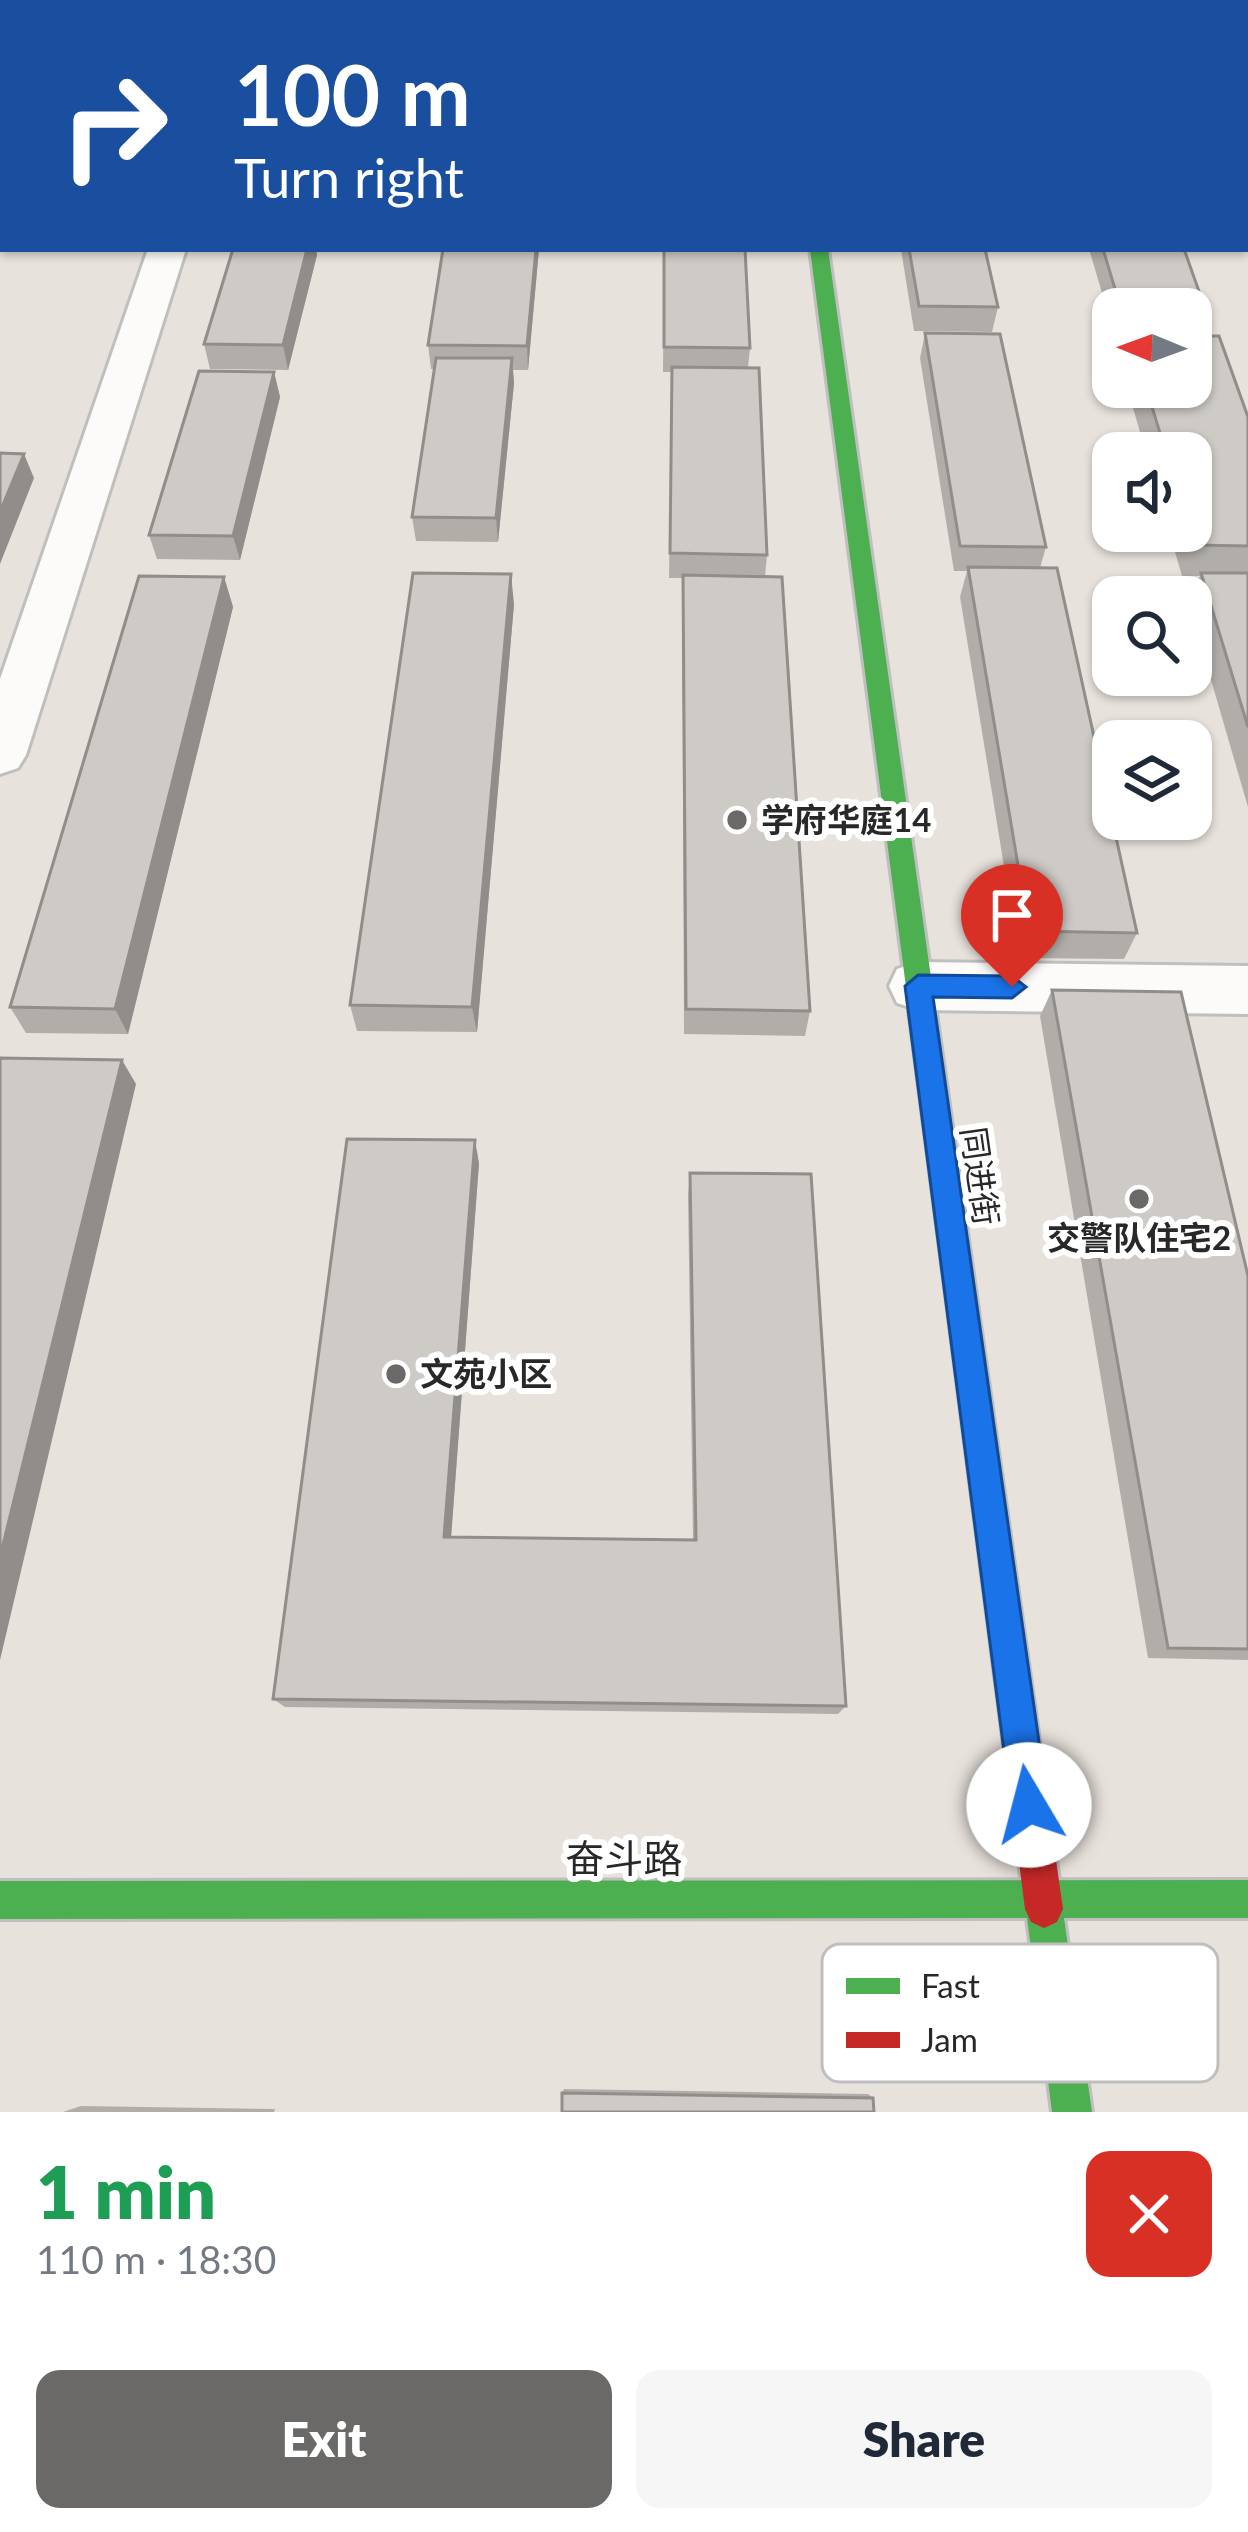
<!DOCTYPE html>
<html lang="en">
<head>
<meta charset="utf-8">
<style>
	body { margin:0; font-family:Lato,"Noto Sans SC",sans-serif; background:#f6f6f7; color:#1f2937; height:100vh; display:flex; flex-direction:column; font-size:45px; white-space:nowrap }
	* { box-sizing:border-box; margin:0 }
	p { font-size:39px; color:#747a83 }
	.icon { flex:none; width:66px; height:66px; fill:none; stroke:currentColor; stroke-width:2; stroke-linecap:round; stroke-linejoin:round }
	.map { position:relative; height:2112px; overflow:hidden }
	.sheet { display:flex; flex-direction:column; background:#fff; flex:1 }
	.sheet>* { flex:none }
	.guide { position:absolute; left:0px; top:0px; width:1248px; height:252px; box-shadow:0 3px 9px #0004; background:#1a4fa0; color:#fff; overflow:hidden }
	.needle { width:78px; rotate:271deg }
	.buttons { position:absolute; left:1092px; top:288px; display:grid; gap:24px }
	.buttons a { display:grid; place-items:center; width:120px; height:120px; border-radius:24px; background:#fff; box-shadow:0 3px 9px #0004; font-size:60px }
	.pin { position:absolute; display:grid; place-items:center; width:102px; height:102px; color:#fff; margin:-123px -51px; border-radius:50% 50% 50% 0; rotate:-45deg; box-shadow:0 0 12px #0007 }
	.pin .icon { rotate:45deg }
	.me { position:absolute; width:132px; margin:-66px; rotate:352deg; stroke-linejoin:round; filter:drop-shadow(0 0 9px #0008) }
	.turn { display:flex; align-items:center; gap:42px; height:252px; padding:0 36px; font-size:54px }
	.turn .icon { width:156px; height:156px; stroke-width:2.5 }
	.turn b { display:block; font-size:84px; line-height:102px }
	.round { display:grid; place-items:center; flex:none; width:126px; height:126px; border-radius:24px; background:#f6f6f7 }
	.summary { display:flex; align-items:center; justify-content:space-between; height:204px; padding:0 36px }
	h1 { font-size:72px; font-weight:800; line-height:90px; color:#1e9e55 }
	.action { display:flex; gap:24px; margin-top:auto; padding:24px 36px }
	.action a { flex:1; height:138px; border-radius:24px; background:#6b6967; color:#fff; font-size:48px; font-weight:800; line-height:138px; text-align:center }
	.action a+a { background:#f6f6f7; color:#1f2937 }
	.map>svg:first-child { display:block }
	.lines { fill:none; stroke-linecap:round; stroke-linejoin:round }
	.street-casing { stroke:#c0bfbf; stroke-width:6 }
	.fast-casing { stroke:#c0bfbf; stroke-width:6 }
	.jam-casing { stroke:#c0bfbf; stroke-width:6 }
	.street { fill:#fcfbfa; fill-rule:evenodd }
	.fast { fill:#4caf50; fill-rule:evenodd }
	.jam { fill:#c62828; fill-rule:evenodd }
	.wall { fill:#b1aeaa }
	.shaded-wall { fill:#908d8b }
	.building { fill:#cecac6; stroke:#908d8b; stroke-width:3 }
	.route { fill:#1a73e8; stroke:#114b97; stroke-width:3 }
	.poi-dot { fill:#6b6967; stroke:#fff; stroke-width:4.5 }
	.labels { text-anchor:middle; stroke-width:12; stroke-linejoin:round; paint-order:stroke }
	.poi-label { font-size:33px; font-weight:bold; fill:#282828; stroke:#fff; text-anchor:start }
	.street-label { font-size:33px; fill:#282828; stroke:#fff }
	.near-street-label { font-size:39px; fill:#282828; stroke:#fff }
	.key { fill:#fff; stroke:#bebebe; stroke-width:3 }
	.key-label { font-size:33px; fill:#282828 }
</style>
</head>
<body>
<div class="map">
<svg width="1248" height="2112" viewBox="0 0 1248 2112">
	<rect width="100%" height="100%" fill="#e8e2dc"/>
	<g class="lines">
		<g class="street-casing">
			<path id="street" d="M233,0h32l-33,3z
				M148,249h38l-160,506 -8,13 -18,6v-95z
				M918,962l330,4v48l-330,-4 -21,-7 -8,-17 8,-17z"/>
		</g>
		<g class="fast-casing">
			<path id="fast" d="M778,0h14l1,3h-14z
				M810,249h18l150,1061 -4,10 -11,4 -11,-4 -4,-10z
				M1248,1880v38h-184l28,194h-40l-25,-194 -1027,1v-38z"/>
		</g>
		<g class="jam-casing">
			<path id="jam" d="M963,1296l11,4 4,10 85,599 -6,13 -13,6 -13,-6 -6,-13 -77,-599 4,-10z"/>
		</g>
		<use href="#street" class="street"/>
		<use href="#fast" class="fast"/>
		<use href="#jam" class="jam"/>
	</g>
	<path class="wall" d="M1140,0h108v36h-3v-33h-104z
		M1245,39h3v161h-3z
		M233,249h83l1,6 -29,115 -78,-1 -6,-25z
		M539,249l-11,121h-15l1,13 -16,159 -82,-1 -4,-24 23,-148h-4l-3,-24z
		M664,249l86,99 -2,20 19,187 -2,21 45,435 -5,25 -121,-2 -2,-456h-13l3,-206h-9z
		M901,249h84l13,58 -6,25 -78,-1z
		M1089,249h95l23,65 -8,22 49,81v390l-57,-196v-14l9,-21h-18l-13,-45h22v-78h-45l-19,-66h64v-78h-78v21z
		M925,333l121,214 -6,21 97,365 -13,26 -105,-1 -59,-361 7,-26h-13l-34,-213z
		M274,372l6,25 -40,163 -83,-1 -8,-24z
		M224,577l9,30 -105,427 -102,-1 -16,-26z
		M514,604l-37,428 -120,-1 -7,-26z
		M1052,990l196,286v384l-100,-2 -108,-642z
		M479,1163l-28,375 242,2 -5,-345 2,-22 156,533 -8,8 -553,-7 -12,-8z
		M564,2089l304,5 5,4 -311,-5z
		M81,2106l194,3 -1,3h-211z"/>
	<path class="shaded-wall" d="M307,249h9l1,6 -29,115 -5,-25z
		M536,249h3l-11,121 -1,-24z
		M512,358l2,25 -16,159 -2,-24z
		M274,372l6,25 -40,163 -7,-24z
		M24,454l10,24 -34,86v-52z
		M511,574l3,30 -37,428 -5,-25z
		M224,577l9,30 -105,427 -13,-25z
		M122,1060l14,24 -136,576v-103z
		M475,1140l4,23 -29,388 -6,-14z"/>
	<path class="building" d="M295,0h70l-1,3h-70z
		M471,0h69v3h-70z
		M669,0h57v3h-57z
		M849,0h69l1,3h-70z
		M1033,0h70l1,3h-70z
		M1159,0h89v6h-3v-3h-85z
		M1245,39h3v131h-3z
		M233,249h74l-24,96 -79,-1z
		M443,249h93l-9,97 -99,-1z
		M664,249h81l5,99 -86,-1z
		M909,249h76l13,58 -79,-1z
		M1103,249h81l23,65h-16v-5h-70z
		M925,333l75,1 46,213 -86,-1z
		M1191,336h28l29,81v129l-53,-1 -5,-14 1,-78h-25l-20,-66h45z
		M436,358h76l-16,160 -84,-1z
		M672,367l87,1 8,187 -97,-2z
		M199,371l75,1 -41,164 -84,-1z
		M0,453l24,1 -24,58z
		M968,567l89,1 80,365 -108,-2z
		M413,573l98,1 -39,433 -122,-2z
		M1201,573h47v154z
		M683,575l99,2 28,434 -124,-2z
		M139,576l85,1 -109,432 -105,-2z
		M1052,990l129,2 67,284v373l-80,-1z
		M0,1058l122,2 -122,497z
		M347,1139l128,1 -31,397 252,3 -6,-367 121,1 35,532 -573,-7z
		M562,2093l311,5 1,14h-312z"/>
	<path class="route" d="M918,975l94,1 14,11 -14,11 -79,-1 115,808 -6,13 -13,5 -13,-5 -5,-13 -106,-819z"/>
	<g class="poi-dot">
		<circle cx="737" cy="820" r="12"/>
		<circle cx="1139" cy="1199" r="12"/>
		<circle cx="396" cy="1374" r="12"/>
	</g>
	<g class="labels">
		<g class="poi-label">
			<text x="761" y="832">学府华庭14</text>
			<text x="1139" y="1250" text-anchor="middle">交警队住宅2</text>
			<text x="420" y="1386">文苑小区</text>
		</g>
		<g class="street-label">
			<text transform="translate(980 1176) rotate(82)" y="12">同进街</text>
		</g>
		<g class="near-street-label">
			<text x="624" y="1873">奋斗路</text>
		</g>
	</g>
	<rect x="822" y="1944" width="396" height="138" rx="18" class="key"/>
	<rect x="846" y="1978" width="54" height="16" fill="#4caf50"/>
	<rect x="846" y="2032" width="54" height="16" fill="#c62828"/>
	<g class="key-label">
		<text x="921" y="1998">Fast</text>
		<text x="921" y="2052">Jam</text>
	</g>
</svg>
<div class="buttons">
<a><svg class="needle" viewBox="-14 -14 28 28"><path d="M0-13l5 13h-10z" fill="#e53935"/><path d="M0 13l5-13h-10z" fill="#747a83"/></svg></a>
<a><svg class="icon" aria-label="sound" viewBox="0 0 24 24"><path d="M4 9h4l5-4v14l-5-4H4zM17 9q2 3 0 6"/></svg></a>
<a><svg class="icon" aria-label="search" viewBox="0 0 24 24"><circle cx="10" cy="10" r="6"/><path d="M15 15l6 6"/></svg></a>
<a><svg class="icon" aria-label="layers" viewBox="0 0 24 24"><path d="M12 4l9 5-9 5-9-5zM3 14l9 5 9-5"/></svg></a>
</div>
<div class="pin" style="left:1012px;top:987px;background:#d93025"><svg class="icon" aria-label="arrive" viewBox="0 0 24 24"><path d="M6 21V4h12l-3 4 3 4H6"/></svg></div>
<svg class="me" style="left:1029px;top:1805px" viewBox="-20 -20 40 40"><circle r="19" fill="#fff"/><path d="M0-13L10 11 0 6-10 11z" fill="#1a73e8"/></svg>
<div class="guide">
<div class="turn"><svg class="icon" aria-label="right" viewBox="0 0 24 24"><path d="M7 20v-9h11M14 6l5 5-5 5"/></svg><div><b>100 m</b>Turn right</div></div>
</div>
</div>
<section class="sheet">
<div class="summary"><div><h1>1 min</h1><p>110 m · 18:30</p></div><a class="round" style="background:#d93025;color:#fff"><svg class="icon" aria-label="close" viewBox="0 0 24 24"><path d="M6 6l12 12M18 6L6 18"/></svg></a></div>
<div class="action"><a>Exit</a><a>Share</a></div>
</section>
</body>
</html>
